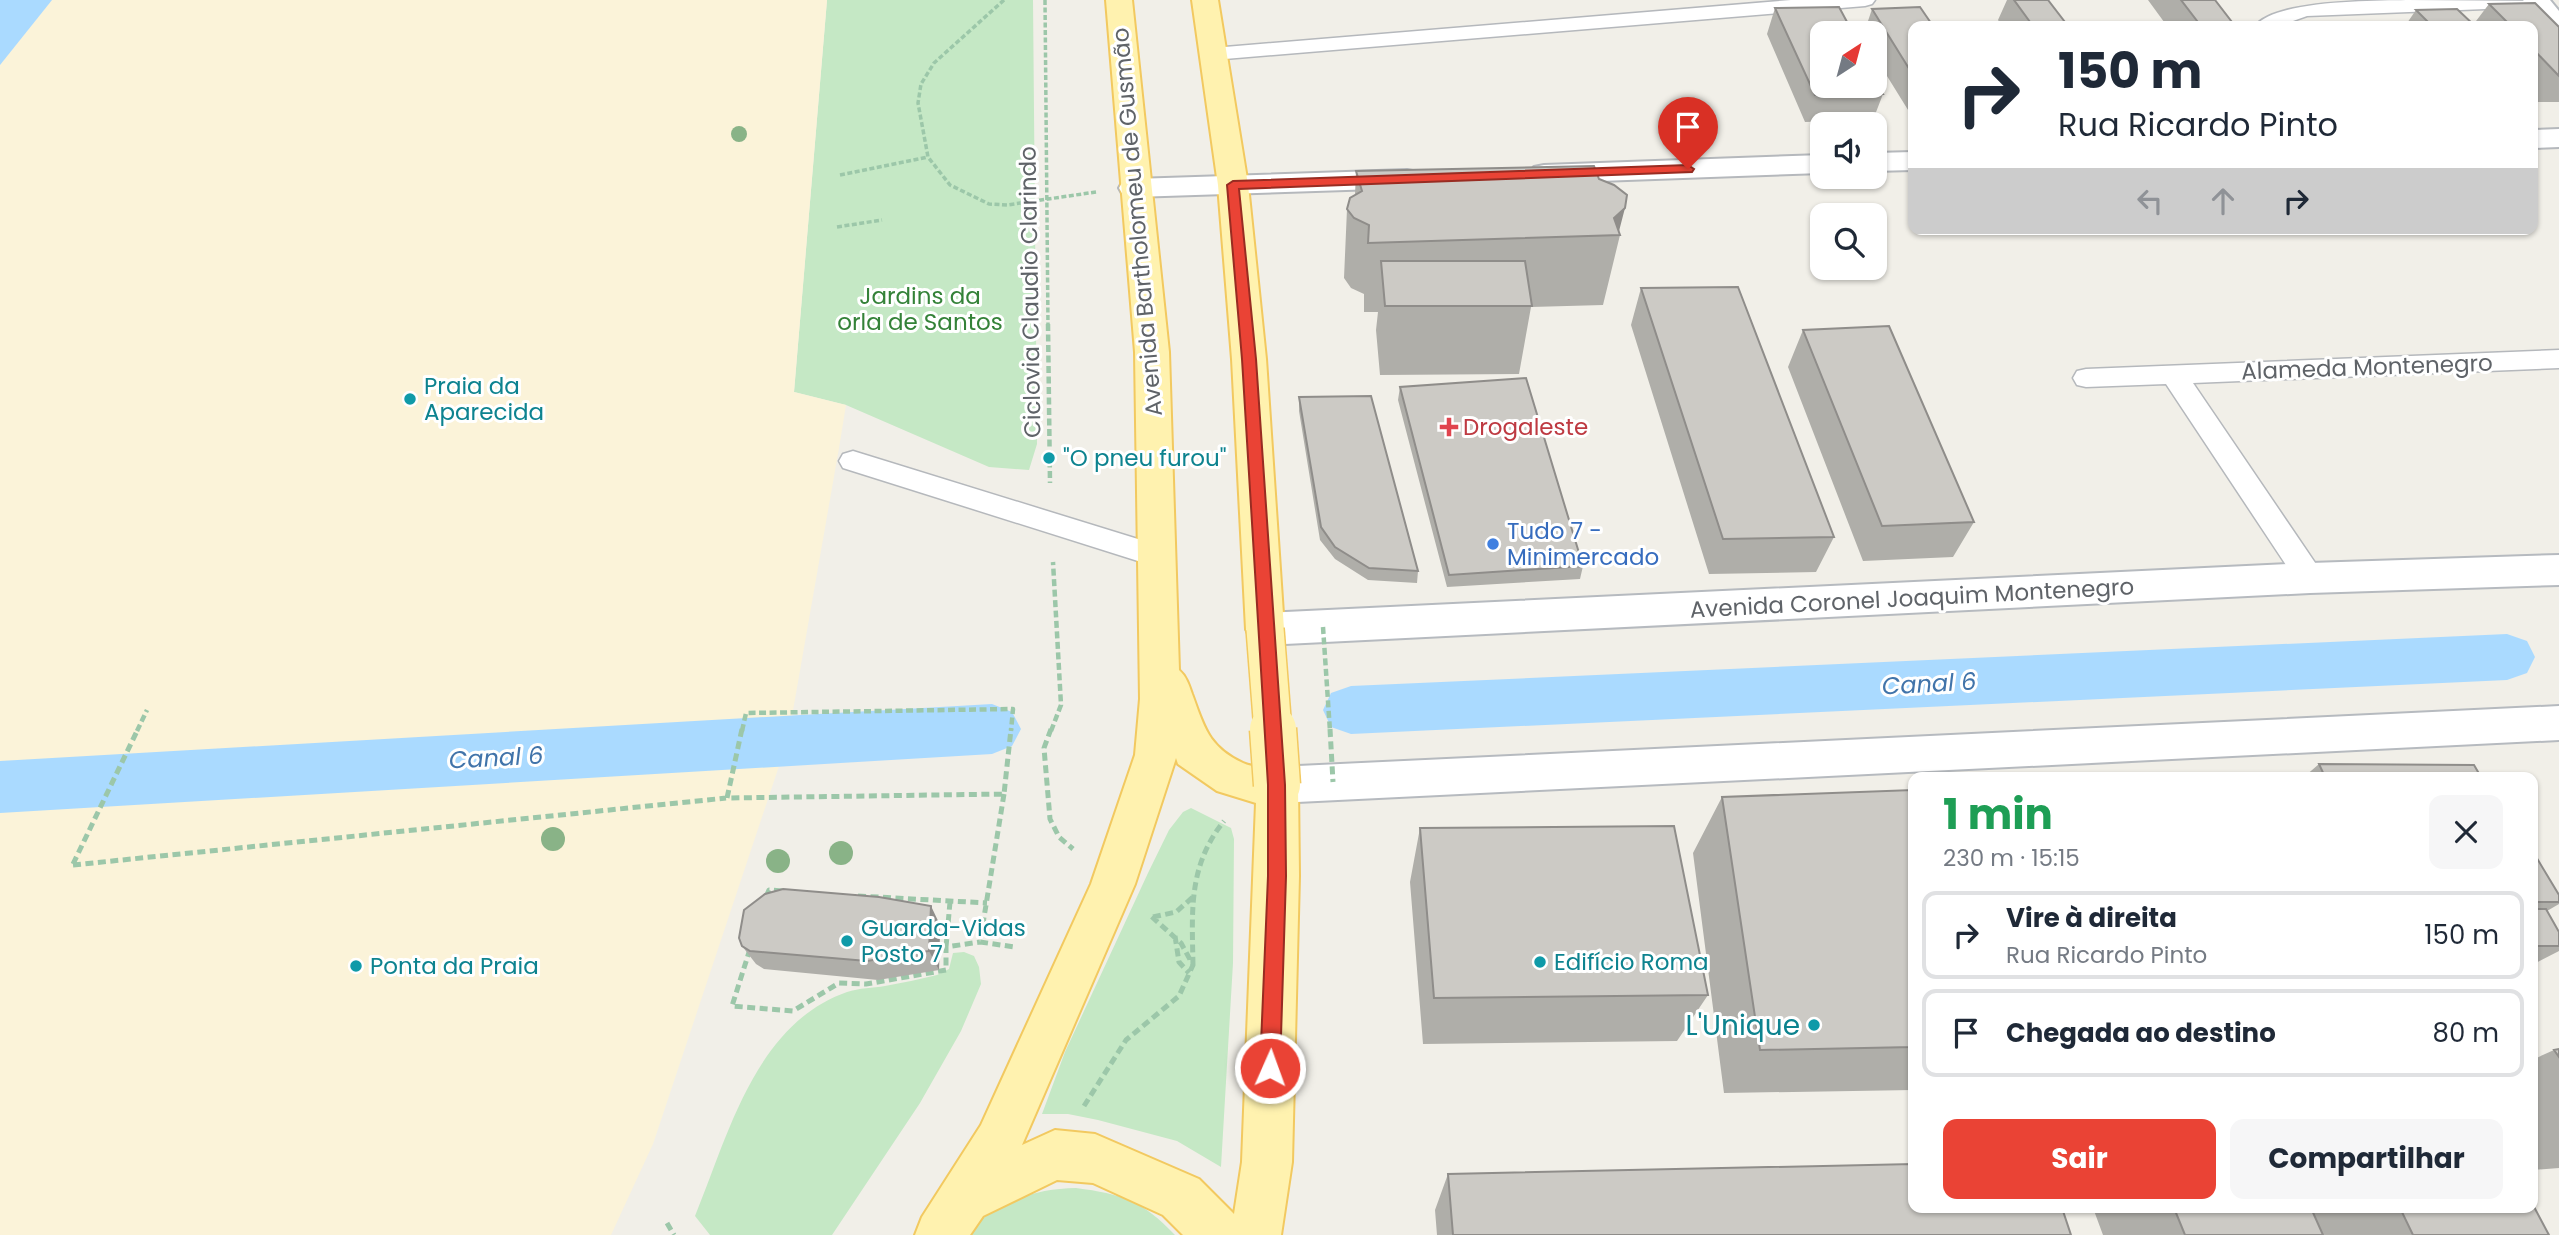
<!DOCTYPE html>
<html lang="pt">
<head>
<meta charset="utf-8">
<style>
	body { margin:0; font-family:Poppins,sans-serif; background:#f6f6f7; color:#1f2937; height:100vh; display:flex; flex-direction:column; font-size:26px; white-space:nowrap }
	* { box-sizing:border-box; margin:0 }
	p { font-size:23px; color:#747a83 }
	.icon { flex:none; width:38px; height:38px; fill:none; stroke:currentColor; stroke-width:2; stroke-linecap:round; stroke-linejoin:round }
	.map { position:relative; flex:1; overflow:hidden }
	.sheet { position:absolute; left:1908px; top:772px; width:630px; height:441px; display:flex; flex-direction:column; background:#fff; border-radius:14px; box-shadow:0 2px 5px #0004 }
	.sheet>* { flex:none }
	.top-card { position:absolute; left:1908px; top:21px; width:630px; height:214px; border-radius:14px; box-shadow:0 2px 5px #0004; background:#fff; color:#1f2937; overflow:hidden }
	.needle { width:46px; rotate:36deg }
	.tools { position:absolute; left:1810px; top:21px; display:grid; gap:14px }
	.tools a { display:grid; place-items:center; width:77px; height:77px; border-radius:14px; background:#fff; box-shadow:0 2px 5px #0004; font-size:35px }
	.pin { position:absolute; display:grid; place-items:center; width:60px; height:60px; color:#fff; margin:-72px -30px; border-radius:50% 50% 50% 0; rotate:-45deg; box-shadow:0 0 7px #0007 }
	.pin .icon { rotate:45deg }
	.me { position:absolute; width:77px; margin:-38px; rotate:2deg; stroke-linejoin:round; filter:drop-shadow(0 0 5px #0008) }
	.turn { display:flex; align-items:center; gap:24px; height:147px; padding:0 35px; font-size:32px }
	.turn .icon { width:91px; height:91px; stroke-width:2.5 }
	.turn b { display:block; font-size:49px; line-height:60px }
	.lanes { display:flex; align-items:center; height:66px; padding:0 35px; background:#0003; justify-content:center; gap:35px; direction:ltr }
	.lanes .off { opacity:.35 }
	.round { display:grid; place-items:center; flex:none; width:74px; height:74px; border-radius:14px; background:#f6f6f7 }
	.headline { display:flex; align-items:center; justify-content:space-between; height:119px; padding:0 35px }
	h1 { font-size:42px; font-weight:700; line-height:52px; color:#1e9e55 }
	.cta { display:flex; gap:14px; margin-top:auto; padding:14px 35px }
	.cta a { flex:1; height:80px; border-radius:14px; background:#ea4335; color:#fff; font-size:28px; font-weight:700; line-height:80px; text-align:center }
	.cta a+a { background:#f6f6f7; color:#1f2937 }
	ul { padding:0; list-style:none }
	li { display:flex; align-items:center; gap:21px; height:88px; margin:0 14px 10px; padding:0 21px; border:4px solid #e0e1e3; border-radius:14px }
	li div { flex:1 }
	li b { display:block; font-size:26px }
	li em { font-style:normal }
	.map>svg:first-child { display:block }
	.green { fill:#c5e8c5 }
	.sand { fill:#fbf3d9 }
	.water { fill:#aadaff }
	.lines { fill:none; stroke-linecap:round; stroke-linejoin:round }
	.canal { fill:#aadaff; fill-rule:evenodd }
	.lane-casing { stroke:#b5b8bc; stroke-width:3 }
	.street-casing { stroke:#b5b8bc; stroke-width:4 }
	.secondary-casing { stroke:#b6babf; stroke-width:4 }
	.primary-casing { stroke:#f2c960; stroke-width:4 }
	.path-far2 { stroke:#9cc7a9; stroke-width:3.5; stroke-dasharray:5 2.5; stroke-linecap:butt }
	.path-far1 { stroke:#9cc7a9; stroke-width:4.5; stroke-dasharray:7 3.5; stroke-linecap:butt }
	.path { stroke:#9cc7a9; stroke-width:5; stroke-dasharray:8 4.5; stroke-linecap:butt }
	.lane { fill:#fff; fill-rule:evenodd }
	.street { fill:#fff; fill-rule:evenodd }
	.secondary { fill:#fff; fill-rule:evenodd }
	.primary { fill:#fff2af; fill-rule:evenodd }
	.primary-bridge-far1-casing { stroke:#f2c960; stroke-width:40; stroke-linecap:butt }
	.primary-bridge-casing { stroke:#f2c960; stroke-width:49; stroke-linecap:butt }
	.path-bridge-far1 { stroke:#9cc7a9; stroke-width:4.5; stroke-dasharray:7 3.5; stroke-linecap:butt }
	.path-bridge { stroke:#9cc7a9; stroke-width:5; stroke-dasharray:8 4.5; stroke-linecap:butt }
	.primary-bridge-far1 { stroke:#fff2af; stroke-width:37 }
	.primary-bridge { stroke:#fff2af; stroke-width:46 }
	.tree { fill:#89b387 }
	.wall { fill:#afaea9 }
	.shaded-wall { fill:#8f8d8a }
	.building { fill:#cccac5; stroke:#8f8d8a; stroke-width:2 }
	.route { fill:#ea4335; stroke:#982c22; stroke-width:2 }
	.culture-dot { fill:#0f9aa8; stroke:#fff; stroke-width:2.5 }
	.health-dot { fill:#e0444e; stroke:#fff; stroke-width:2.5 }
	.shop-dot { fill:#3f7fe0; stroke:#fff; stroke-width:2.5 }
	.labels { text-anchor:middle; stroke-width:6; stroke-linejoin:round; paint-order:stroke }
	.street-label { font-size:23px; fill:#5f6368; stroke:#fff }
	.park-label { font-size:23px; fill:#348238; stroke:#fff }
	.culture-label { font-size:23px; fill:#0d838f; stroke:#fff; text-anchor:start }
	.health-label { font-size:23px; fill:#be3a42; stroke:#fff; text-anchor:start }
	.shop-label { font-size:23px; fill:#366cbe; stroke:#fff; text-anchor:start }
	.water-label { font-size:24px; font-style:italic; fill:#4174aa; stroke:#fff }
	.near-culture-label { font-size:28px; fill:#0d838f; stroke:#fff; text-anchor:end }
</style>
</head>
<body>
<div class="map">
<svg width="2559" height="1235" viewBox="0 0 2559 1235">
	<rect width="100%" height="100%" fill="#f1efe8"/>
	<path class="green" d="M827,0h206l4,444 -8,26 -40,-3 -143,-62 -52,-13z
		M1191,808l40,20 3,11 -1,124 -12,204 -44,-26 -79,-21 -30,-6h-26l23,-62 83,-179 21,-43 14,-18z
		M964,952l10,4 5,11 2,17 -20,47 -41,72 -88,132h-122l-15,-19c33,-80 60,-192 152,-224 12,-4 26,-4 38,-6 17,-3 35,-7 52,-11l12,-6 4,-16z
		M1076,1188c46,6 67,13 99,47h-210c31,-33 67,-46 111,-47z"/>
	<path class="sand" d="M52,0h775l-33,392 52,13 -7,43 -51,291 -135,405 -42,91h-611v-1170z"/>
	<path class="water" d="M0,0h52l-52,65z"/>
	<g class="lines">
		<path class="canal" d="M2507,634l20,7 8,16 -8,16 -20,7 -1156,54 -20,-7 -8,-17 8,-17 20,-7z
			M992,704l20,8 9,17 -9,17 -20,8 -992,59v-52z"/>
		<g class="lane-casing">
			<path id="lane" d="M1791,0h84l-3,4 -7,2 -652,54 -7,-2 -4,-4 4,-4 7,-2z
				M2406,0l141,1 -3,4 -7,2 -230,9 -28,10h-24c21,-26 116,-25 151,-26z
				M2559,350v18l-366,15 127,187 5,8 -5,8 -10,4 -10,-4 -134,-202 -80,3 -9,-2 -4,-7 4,-7 9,-2z
				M853,451l314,97 4,8 -4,8 -10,3 -314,-99 -4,-7 4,-7z"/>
		</g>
		<g class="street-casing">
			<path id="street" d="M2559,129v18l-27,1v-18z
				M1913,152v18l-39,1v-18z
				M1822,155v18l-278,10 -10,-2 -5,-7 5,-7 10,-2z
				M1407,170l11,2 4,7 -4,7 -11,2 -273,9 -11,-2 -4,-7 4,-7 11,-2z"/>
		</g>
		<g class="secondary-casing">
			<path id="secondary" d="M2523,0h27l9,11v25l-9,-2z
				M2559,555v30l-249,8 -1045,52 -14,-5 -5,-11 5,-11 14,-5 1045,-50z
				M2559,706v34l-1282,63 -15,-5 -6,-13 6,-13 15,-5z"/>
		</g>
		<g class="primary-casing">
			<path id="primary" d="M1106,0h26l37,352 10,318c7,6 10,15 13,24 12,32 16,53 51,69 16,7 33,3 49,9l6,13 1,91 -7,286 -11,73h-98l-20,-20 -70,-32 -36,-3 -74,36 -13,19h-55l7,-18 59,-92 110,-241 44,-129 5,-56 -5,-347zM1176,758l2,6 39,27 39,12 -14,359 -8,52 -35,-35 -104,-45 -40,-4 -33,15 113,-261z
				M1192,0h26l30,185 18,174 18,270 -5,11 -14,5 -14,-5 -5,-11 -14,-270 -14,-174z"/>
		</g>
		<path class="path-far2" d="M1004,0l-70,63 -13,21 -3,19 10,54 22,28 39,19 18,1 89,-13
			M1045,0l3,326
			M840,175l88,-18
			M837,227l45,-7"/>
		<path class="path-far1" d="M1048,324l2,159
			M137,731l10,-21
			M742,731l4,-18 267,-4 -2,22
			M1051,731l10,-26 -8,-143"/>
		<path class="path" d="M742,729l-15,69 277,-4 7,-65
			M1051,729l-7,19 6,71 9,18 14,12
			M1004,794l-24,148 35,5
			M73,864l65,-135
			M73,865l653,-67
			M858,896l129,7
			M766,897l3,-7 14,1
			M1153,917l23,-5 17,-15
			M1175,936l4,26 10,11
			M946,947l4,-45
			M750,949l-18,57 61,5 46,-28 27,1 80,-14v-23l34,-5
			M1193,965c-1,-54 -5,-99 31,-144
			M1084,1106l42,-66 53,-44 14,-31 -12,-22 -30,-27
			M667,1223l7,12"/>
		<use href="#lane" class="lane"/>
		<use href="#street" class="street"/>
		<use href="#secondary" class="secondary"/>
		<use href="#primary" class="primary"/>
		<g class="primary-bridge-far1-casing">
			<path id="primary-bridge-far1" d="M1265,629l8,102"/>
		</g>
		<g class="primary-bridge-casing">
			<path id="primary-bridge" d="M1273,729l4,56"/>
		</g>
		<path class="path-bridge-far1" d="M1323,627l7,104"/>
		<path class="path-bridge" d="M1330,729l3,53"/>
		<use href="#primary-bridge-far1" class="primary-bridge-far1"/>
		<use href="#primary-bridge" class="primary-bridge"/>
	</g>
	<g class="tree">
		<circle cx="739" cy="134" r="8"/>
		<circle cx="553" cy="839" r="12"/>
		<circle cx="841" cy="853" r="12"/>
		<circle cx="778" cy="861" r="12"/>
	</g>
	<path class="wall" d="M2007,0h41l20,26h-66l-4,-6z
		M2148,0h67l20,26h-68z
		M2489,4l70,23v75h-22l-5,-5v-71h-127l11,-16 57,15z
		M1775,8l108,86 -10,26 -68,2 -38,-88z
		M1872,9l41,17v92l-39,-63v-22h-10z
		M1356,171l243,8 21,56 -17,70 -72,2 -12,67 -139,1 -4,-45 2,-18h-14v-18l-13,-6 -7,-10 3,-69 8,-14z
		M1641,288l193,249 -18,35 -107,2 -78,-249z
		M1803,330l171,192 -21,35 -90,4 -75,-194z
		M1400,387l183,179 -3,13 -133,8 -49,-187z
		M1299,397l119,174 -1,12 -49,-3 -33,-21 -15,-19 -21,-129z
		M2319,764l162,13h-177z
		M1913,790v300l-189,3 -31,-240 29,-56z
		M1420,828l288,167 -31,46 -254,3 -13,-162z
		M2532,850l27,45v9l-12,7 12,21v19l-27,14z
		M940,925l-1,45 -61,10 -114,-11 -8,-5 -14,-18z
		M2559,1049v119l-27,2v-110l22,-10z
		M1448,1174l623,61h-634l-2,-25z
		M2093,1208h439l17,27h-446z"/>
	<path class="shaded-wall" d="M1625,208l-7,27 -4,-17z
		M931,906l9,19 -1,45 -10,-19z"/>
	<path class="building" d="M2014,0h34l20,26h-35z
		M2181,0h34l20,26h-34z
		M2535,3l24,24v49l-27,-28v-22h-21l-22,-22z
		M1839,7l14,26h-31v53h52v-10l9,18 -68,1 -40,-87z
		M1920,7l13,19h-20v49l-41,-66z
		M2457,9l18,17h-43l-16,-16z
		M1594,166l5,13 15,6 13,10 -2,13 -11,10 6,17 -252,8 1,-18 -15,-7 -7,-9 3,-11 12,-7 -6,-20z
		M1381,261h144l7,45h-147z
		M1738,287l96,250 -111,2 -82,-251z
		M1889,326l85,196 -92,4 -79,-196z
		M1526,378l57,188 -134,9 -49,-188z
		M1371,396l47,175 -49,-3 -34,-21 -14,-20 -22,-130z
		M2319,764l155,1 7,12h-156z
		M1913,790v257l-153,3 -38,-253z
		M1674,826l34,169 -274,3 -14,-170z
		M2532,850l27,45v7h-27z
		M783,889l96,8 52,9 -2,45 -62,10 -117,-10 -8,-5 -3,-8 5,-28 21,-16z
		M2532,909h14l13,23v14h-27z
		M2559,1049v8l-5,-7z
		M1913,1164v44h149l9,27h-618l-5,-61z
		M2532,1203l17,32h-136l-13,-27h132z
		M2174,1208h137l12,27h-138z"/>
	<path class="route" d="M1688,165l6,4 -2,3 -453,17 17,170 29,426 1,91 -6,192 -3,7 -7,3 -7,-3 -3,-7 8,-192v-91l-26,-426 -15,-174 6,-4z"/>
	<g class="culture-dot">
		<circle cx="410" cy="399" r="7"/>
		<circle cx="1049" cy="458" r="7"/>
		<circle cx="847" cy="941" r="7"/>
		<circle cx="1540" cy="962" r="7"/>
		<circle cx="356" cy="966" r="7"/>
		<circle cx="1814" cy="1025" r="7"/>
	</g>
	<path class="health-dot" d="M1445.5 416.5h7v7h7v7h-7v7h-7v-7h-7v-7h7z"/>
	<circle class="shop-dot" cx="1493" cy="544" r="7"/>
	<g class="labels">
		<g class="street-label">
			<text transform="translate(1137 222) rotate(-95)" y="8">Avenida Bartholomeu de Gusmão</text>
			<text transform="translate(1030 292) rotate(-91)" y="8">Ciclovia Claudio Clarindo</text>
			<text transform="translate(2367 367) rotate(-2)" y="8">Alameda Montenegro</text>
			<text transform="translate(1912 598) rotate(-3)" y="8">Avenida Coronel Joaquim Montenegro</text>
		</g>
		<g class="park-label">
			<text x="920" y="304">Jardins da<tspan x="920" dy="26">orla de Santos</tspan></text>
		</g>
		<g class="culture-label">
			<text x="424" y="394">Praia da<tspan x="424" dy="26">Aparecida</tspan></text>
			<text x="1063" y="466">"O pneu furou"</text>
			<text x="861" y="936">Guarda-Vidas<tspan x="861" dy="26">Posto 7</tspan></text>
			<text x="1554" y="970">Edifício Roma</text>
			<text x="370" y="974">Ponta da Praia</text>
		</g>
		<g class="health-label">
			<text x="1463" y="435">Drogaleste</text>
		</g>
		<g class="shop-label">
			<text x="1507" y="539">Tudo 7 -<tspan x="1507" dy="26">Minimercado</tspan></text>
		</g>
		<g class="water-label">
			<text transform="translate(1929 684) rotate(-3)" y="8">Canal 6</text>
			<text transform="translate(496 758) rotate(-3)" y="8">Canal 6</text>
		</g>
		<g class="near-culture-label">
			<text x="1800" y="1035">L'Unique</text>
		</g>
	</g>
</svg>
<div class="tools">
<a><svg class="needle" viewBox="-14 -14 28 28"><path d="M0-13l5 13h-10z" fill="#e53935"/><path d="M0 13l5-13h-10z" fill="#747a83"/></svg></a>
<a><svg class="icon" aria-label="sound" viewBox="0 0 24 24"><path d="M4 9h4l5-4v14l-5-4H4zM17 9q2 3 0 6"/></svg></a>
<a><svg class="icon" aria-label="search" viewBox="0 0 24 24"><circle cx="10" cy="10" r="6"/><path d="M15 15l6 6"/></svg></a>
</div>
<div class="pin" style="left:1688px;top:169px;background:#d93025"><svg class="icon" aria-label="arrive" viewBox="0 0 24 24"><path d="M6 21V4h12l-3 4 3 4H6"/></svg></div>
<svg class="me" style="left:1270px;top:1068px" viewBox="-20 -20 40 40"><circle r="17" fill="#ea4335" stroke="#fff" stroke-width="3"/><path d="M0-11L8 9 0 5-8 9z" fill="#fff"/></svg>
<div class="top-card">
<div class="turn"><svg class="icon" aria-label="right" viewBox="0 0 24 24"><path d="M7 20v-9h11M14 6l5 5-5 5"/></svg><div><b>150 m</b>Rua Ricardo Pinto</div></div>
<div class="lanes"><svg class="icon off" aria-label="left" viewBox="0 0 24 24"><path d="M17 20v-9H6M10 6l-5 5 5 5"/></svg><svg class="icon off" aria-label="ahead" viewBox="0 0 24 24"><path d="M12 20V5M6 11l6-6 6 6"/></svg><svg class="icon" aria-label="right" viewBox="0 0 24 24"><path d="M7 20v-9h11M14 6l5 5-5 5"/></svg></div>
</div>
<section class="sheet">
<div class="headline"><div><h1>1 min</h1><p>230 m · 15:15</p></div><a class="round"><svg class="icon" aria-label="close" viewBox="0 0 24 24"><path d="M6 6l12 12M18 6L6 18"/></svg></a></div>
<ul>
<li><svg class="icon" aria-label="right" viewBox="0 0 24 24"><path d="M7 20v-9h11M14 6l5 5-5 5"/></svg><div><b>Vire à direita</b><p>Rua Ricardo Pinto</p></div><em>150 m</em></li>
<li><svg class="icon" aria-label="arrive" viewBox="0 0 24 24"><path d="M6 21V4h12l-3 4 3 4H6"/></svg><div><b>Chegada ao destino</b></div><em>80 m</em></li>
</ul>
<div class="cta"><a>Sair</a><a>Compartilhar</a></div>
</section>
</div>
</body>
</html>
